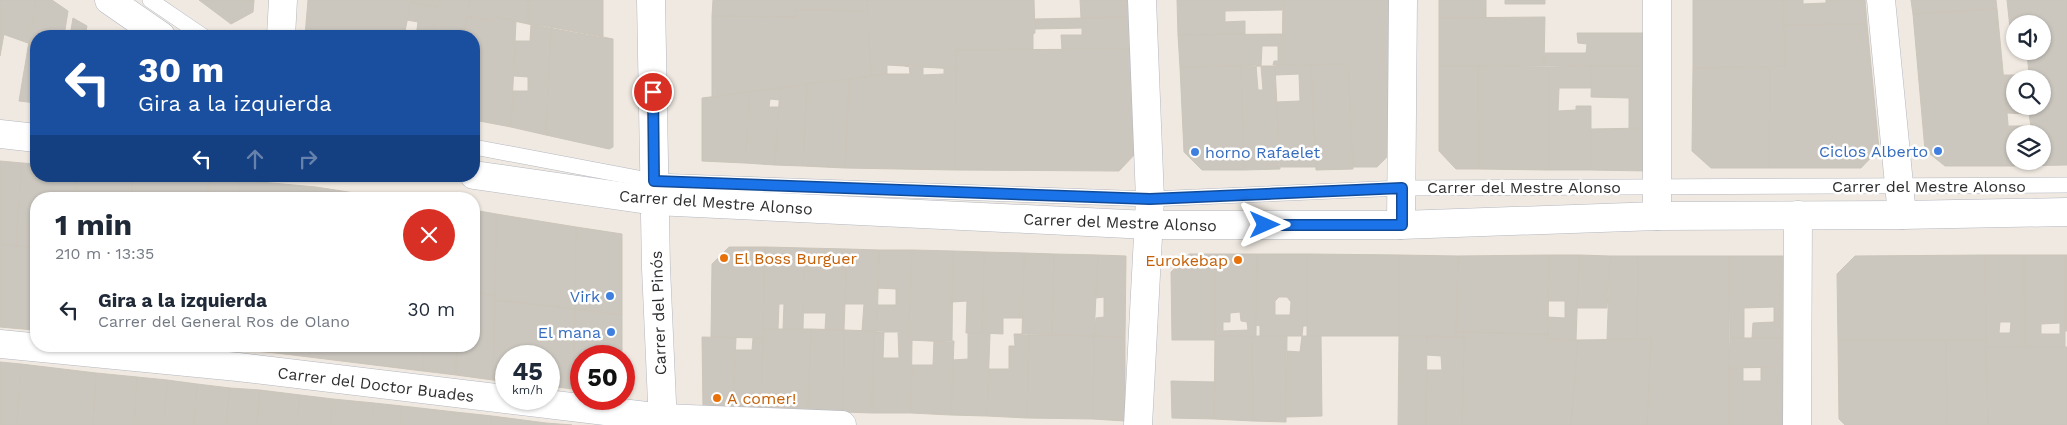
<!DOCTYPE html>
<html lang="es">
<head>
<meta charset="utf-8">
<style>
	body { margin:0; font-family:"Work Sans",sans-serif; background:#f6f6f7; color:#1f2937; height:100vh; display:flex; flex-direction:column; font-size:19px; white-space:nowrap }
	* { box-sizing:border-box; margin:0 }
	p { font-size:16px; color:#747a83 }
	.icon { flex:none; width:28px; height:28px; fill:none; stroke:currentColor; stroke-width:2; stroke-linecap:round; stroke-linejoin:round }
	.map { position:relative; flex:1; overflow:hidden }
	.sheet { position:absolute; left:30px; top:192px; width:450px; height:160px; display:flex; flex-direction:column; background:#fff; border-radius:20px; box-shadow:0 1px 4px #0004 }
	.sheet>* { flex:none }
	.guide { position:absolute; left:30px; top:30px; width:450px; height:152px; border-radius:20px; box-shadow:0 1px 4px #0004; background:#1a4fa0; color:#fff; overflow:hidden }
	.buttons { position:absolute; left:2006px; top:15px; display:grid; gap:10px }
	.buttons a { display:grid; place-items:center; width:45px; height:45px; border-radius:50%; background:#fff; box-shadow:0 1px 4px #0004; font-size:25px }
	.speed { position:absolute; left:495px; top:345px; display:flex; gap:10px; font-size:25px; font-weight:700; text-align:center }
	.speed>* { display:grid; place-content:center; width:65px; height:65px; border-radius:50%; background:#fff; box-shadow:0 1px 4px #0004; line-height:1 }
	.speed small { font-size:12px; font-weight:400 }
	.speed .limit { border:8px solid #d22; background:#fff; color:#111 }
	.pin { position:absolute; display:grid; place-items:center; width:42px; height:42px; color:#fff; margin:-21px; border:2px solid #fff; border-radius:50%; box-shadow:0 1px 5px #0007 }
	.me { position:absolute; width:55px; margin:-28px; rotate:90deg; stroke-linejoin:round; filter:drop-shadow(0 0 4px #0008) }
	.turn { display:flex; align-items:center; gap:18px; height:105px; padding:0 25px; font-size:22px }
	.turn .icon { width:65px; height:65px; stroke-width:2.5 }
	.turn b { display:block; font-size:35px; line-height:42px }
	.lanes { display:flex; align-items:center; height:48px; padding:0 25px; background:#0003; justify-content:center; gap:25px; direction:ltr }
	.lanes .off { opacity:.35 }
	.round { display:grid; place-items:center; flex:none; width:52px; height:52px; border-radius:26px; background:#f6f6f7 }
	.summary { display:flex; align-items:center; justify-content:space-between; height:85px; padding:0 25px }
	h1 { font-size:30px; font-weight:700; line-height:38px }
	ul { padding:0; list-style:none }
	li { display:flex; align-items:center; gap:15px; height:65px; padding:0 25px }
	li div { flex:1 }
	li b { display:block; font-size:19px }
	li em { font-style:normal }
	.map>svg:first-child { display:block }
	.building { fill:#cbc7bf; stroke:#cbc5ba; fill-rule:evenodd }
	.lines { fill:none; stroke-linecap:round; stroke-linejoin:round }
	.lane-casing { stroke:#b4b7c1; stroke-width:16 }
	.street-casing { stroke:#b4b7c1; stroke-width:29 }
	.secondary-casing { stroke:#b4b7c1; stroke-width:29 }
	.lane { stroke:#fff; stroke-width:15 }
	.street { stroke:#fff; stroke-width:28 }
	.secondary { stroke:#fff; stroke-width:28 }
	.route-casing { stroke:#114b97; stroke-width:12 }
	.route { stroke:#1a73e8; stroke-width:9 }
	.shop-dot { fill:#3f7fe0; stroke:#fff; stroke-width:2 }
	.food-dot { fill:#e8710a; stroke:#fff; stroke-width:2 }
	.labels { text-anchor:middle; stroke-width:5; stroke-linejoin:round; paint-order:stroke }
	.shop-label { font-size:16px; fill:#366cbe; stroke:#fff; text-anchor:end }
	.street-label { font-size:16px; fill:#2e2e2e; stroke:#fff }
	.food-label { font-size:16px; fill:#c56008; stroke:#fff; text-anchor:start }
</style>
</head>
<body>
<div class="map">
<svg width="2067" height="425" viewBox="0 0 2067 425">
	<rect width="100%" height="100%" fill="#efe9e1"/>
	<path class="building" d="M0,0h36l-8,43 -28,-10z
		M36,0h16l16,11 -4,25h-28v67l-17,-2z
		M199,0h55l-1,12 -22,12z
		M308,0h131l-1,7 -27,-5 -7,34h-99z
		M439,0h31l-7,36h-31z
		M470,0h58v24l-32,-7 -1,4 -28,-5z
		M528,0h75v38l-75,-14z
		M713,0h154v11l-72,-1 1,7 -84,-1z
		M867,0h167l1,33 -2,1v15l-77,1v19l-69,-4v9l-16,2z
		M1080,0h51v17l-50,1z
		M1177,0h106l-1,10 -57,1v11l20,-1v13l-67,1z
		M1283,0h109l1,151 -16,16h-24l-5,-103 -66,1z
		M1439,0h47v18h-47z
		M1505,0h40v4h-40z
		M1693,0h91l1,66 -92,2z
		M1784,0h19v4l23,-1v-3h39l2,24 -83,1z
		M1911,0h85l1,9 -84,5z
		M2007,0h60v165l-55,1 -3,-40h22l-2,-12 -22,-1 -3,-38h25l-2,-24h15v-27h-27v3l-5,1zM2015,79h27v27h-27zM2015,134h27v27h-27z
		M411,2l27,5 -6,29h-28l1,-2 11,2 2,-14 -11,-2z
		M1997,9l15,157h-67l-20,-16 -12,-136z
		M795,10l72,1 4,65 -159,21v-81l84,1z
		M467,16l28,5 1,-4 20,4 -5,106 -37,-7v-84h-11z
		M1131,17l1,32h-70l-1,-14h21v-7l-47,1v-10z
		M1545,17l-1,49h-105v-48z
		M73,18l14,8 -2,10h-15z
		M531,24l20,3 -5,108 -35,-8 2,-36h15v-14l-14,-1 1,-35h15z
		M1867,24l12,125 -18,19h-92l1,-101 15,-1 -1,-41z
		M551,27l62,12v108l-4,2 -63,-14z
		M0,33l4,1 -4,22z
		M1577,33h69l1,33h-103l1,-13h41l1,-9 -9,-1z
		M1282,34v31h-9l1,-4h4v-15h-16l-1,20 -81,1 -2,-32z
		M1132,49l4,104 -17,18 -164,-1 1,-120z
		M1348,64l5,105 -37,1 -5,-105z
		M909,65l14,2v8l21,-1v-6l12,1 -1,101 -110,-2 4,-89 38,-5h23z
		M1256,65l2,25h5l-2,-24h14l5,103 -36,1 -3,-104z
		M1282,65h29l5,102h-37l-2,-65 23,-1 -1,-27 -23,1 -1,-9z
		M1241,66l3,104h-42l-18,-18 -4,-85z
		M1439,66h39l1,103h-23l-17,-18z
		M1478,66l71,1v103l-70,-1z
		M1592,66l-1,22h-32l-1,23 18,-1v-4h15v64h-42v-103z
		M1592,66h55v62l-18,1v-31l-38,-1z
		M1770,67l-1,101h-58l-19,-17 1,-83z
		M849,79l-4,89 -42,-2 4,-82z
		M807,84l-4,82 -28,-1 5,-77z
		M780,88v12l-10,-1 -1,8h10l-4,58 -30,-2 5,-71z
		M750,92l-5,71 -43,-2v-63z
		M1647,128v43l-56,-1v-41z
		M0,161l22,2 -6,83 -16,-2z
		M22,163l14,1v12h42l-3,23h-39v49l-20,-2z
		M78,176h55l-2,23h-56z
		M133,176l76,2 -2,21h-76z
		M209,178l29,2 3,19h-34z
		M238,180l78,7v12h-75z
		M316,187l77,12h-77z
		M474,210l22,4 -1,82 -21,-4 2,-23h-2z
		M496,214l80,13 -1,82 -80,-9z
		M576,227l46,7v81l-47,-6z
		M0,244l36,4 -2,82 -34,-3z
		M729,247h36l-2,91 -52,-1 1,-73z
		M765,247l40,1 -2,81h-20l1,-25h-5l-1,25h-15z
		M805,248l42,1 -3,81h-19l1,-17h-23z
		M847,249l32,1 -2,82 -15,-1 2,-27h-19z
		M879,250h33l-3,82h-32v-27h19v-16l-18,-1z
		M912,250l41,1 -1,91 -44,-2z
		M953,251l31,1 -2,81h-16l1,-32 -15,1z
		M984,252l40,1 -1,65h-20v16l-21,-1z
		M1024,253l30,1 -2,81h-30z
		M1054,254l44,1 -4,81 -42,-1z
		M1189,254h26v86h-43l-1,-68z
		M1215,254h42l-1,82h-41zM1240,312l1,9 6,1 1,8 -25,1v-9h7v-9z
		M1257,254h50v72h-4l-1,10h-42v-10l-4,-1zM1279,297h8l4,5 -1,13h-15v-14z
		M1307,254l92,1v81h-92z
		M1098,255l28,1 -1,81 -31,-1 2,-18 8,-1v-20l-8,1z
		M1399,255l59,1 -2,81 -57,-1z
		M1549,255h30l-3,85 -28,-1v-22l17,1v-17h-17z
		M1549,255l-1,79 -92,-2 2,-76z
		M1579,255l31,1 -3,52h-30z
		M1985,255h39l1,92h-39zM2000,322h11l-1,11h-11z
		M1985,255l1,85h-148l-1,-66 18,-18z
		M2024,255h41v92h-40zM2060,323v11h-19v-10z
		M2065,255h2v76h-2z
		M1610,256h28l-1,83h-30z
		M1638,256h91v169h-82l4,-86h-14z
		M1729,256h59l1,82h-37l1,-15 21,-1v-15l-30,1v30h-14z
		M474,292l21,4 -2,84 -37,-5 1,-29h17z
		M495,300l80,9 -2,80 -24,-3v-30h-43v25l-13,-1z
		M36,301v30l-2,-1z
		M575,309l47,6v41h-41v34l-8,-1z
		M763,329h48l-3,83 -47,-2z
		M811,329l33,1 -1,82h-35z
		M844,330l30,1 -2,82 -29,-1z
		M874,331h10l-1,27h16l-1,-25 11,-1 -1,8h4l-1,73h-39z
		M1456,332l92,2v5l30,1 -7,85h-109l2,-88h-8z
		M968,333l22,1 -3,82 -36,-1 2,-55 15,-1z
		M1014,334h15l-2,84 -40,-2 2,-47h20v-23h6z
		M1029,334l65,2 -1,83 -66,-1z
		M1094,336l31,1v84l-32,-2z
		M1215,336h37l1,85 -39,-2z
		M1252,336h35l-1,86 -33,-1z
		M1302,336h19l1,80 -36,1v-66l14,1z
		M1399,336h28l-1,89h-28z
		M1427,336l37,1 -2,88h-36l1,-55h15l-1,-14 -14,-1z
		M702,337l34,1 -3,71 -30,-1z
		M753,338h10l-2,72 -28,-1 2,-59h17z
		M1730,338h59l1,29 -61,1z
		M1651,339l-4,86h-76l7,-85z
		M1838,340h108l1,85h-102l-6,-6z
		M1946,340h40l2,85h-41z
		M934,341h20l-3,74 -40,-2 1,-48h21z
		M205,346h36v4z
		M241,346h36l-1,7 -35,-3z
		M277,346h33l-1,11 -33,-4z
		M310,346h113v25l-114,-14z
		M423,346h34l-1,29 -33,-4z
		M1986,347h81v78h-79z
		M0,362l21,2 -4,61h-17z
		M21,364l75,9 -3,52h-76z
		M1743,367v14h18v-14h29l1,58h-62v-57z
		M96,373l41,4 -3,48h-41z
		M137,377l30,3 -3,45h-30z
		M167,380l30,4 -3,41h-30z
		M1171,381l44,1 -1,37 -42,-1z
		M197,384l33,4 -4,37h-32z
		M230,388l30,2 -3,35h-31z
		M260,390l40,5 -3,30h-40z
		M300,395l33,4 -3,26h-33z
		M333,399l41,4 -2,22h-42z
		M374,403l28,3 -2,19h-28z
		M402,406l53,6 -1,13h-54z
		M455,412l37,4 -1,9h-37z
		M492,416l54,7v2h-55z
		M546,423l26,2h-26z"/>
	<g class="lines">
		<g class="lane-casing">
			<path id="lane" d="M150,0l53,36
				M474,147l180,34 496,18 252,-11 665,-3"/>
		</g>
		<g class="street-casing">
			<path id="street" d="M1657,0v216
				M1881,0l21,215
				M281,36l2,-36
				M0,134l36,4
				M1401,225l2,-225
				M0,344l238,23 425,51 179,7
				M1138,425l12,-226 -8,-199
				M1797,425l1,-210"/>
		</g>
		<g class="secondary-casing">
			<path id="secondary" d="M109,0l52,36
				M651,0l5,268 7,157
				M474,175l181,26 493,24h253l256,-9 245,-1 165,-3"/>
		</g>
		<use href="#lane" class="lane"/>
		<use href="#street" class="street"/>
		<use href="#secondary" class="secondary"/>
	</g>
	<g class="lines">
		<g class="route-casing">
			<path id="route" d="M653,92l1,89 496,18 252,-11v37h-137"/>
		</g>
		<use href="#route" class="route"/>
	</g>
	<g class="shop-dot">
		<circle cx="1938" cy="151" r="5"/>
		<circle cx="1195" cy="152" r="5"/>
		<circle cx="610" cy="296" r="5"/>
		<circle cx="611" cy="332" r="5"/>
	</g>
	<g class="food-dot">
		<circle cx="724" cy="258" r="5"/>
		<circle cx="1238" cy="260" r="5"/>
		<circle cx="717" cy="398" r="5"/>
	</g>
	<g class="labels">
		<g class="shop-label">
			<text x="1928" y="157">Ciclos Alberto</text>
			<text x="1205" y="158" text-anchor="start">horno Rafaelet</text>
			<text x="600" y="302">Virk</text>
			<text x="601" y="338">El mana</text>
		</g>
		<g class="street-label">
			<text x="1929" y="192">Carrer del Mestre Alonso</text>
			<text x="1524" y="193">Carrer del Mestre Alonso</text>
			<text transform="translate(716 202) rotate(4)" y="6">Carrer del Mestre Alonso</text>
			<text transform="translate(1120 222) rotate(2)" y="6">Carrer del Mestre Alonso</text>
			<text transform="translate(658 313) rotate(-92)" y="6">Carrer del Pinós</text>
			<text transform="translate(376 384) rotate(7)" y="6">Carrer del Doctor Buades</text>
		</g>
		<g class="food-label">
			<text x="734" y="264">El Boss Burguer</text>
			<text x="1228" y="266" text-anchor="end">Eurokebap</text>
			<text x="727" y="404">A comer!</text>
		</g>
	</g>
</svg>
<div class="buttons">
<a><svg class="icon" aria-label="sound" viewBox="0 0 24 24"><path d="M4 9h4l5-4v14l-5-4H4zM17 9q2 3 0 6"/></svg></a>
<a><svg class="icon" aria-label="search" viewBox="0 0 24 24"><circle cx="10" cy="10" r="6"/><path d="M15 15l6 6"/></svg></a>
<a><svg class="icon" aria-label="layers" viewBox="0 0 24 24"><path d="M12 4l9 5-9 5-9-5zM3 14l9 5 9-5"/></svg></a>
</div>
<div class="speed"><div>45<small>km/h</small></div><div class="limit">50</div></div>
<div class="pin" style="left:653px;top:92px;background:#d93025"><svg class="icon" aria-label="arrive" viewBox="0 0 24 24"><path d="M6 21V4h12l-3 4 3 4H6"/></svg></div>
<svg class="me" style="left:1265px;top:225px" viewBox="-20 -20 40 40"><path d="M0-17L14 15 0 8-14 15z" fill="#1a73e8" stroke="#fff" stroke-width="4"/></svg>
<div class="guide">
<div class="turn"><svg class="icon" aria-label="left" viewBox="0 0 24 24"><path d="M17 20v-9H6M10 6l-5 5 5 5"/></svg><div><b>30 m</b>Gira a la izquierda</div></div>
<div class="lanes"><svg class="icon" aria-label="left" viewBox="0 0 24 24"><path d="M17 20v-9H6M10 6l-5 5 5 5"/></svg><svg class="icon off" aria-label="ahead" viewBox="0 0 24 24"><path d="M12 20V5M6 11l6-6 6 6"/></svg><svg class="icon off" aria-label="right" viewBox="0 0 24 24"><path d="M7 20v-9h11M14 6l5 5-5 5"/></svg></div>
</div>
<section class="sheet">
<div class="summary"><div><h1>1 min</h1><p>210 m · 13:35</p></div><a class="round" style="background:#d93025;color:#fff"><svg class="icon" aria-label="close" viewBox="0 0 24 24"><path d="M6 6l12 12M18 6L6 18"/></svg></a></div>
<ul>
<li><svg class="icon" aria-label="left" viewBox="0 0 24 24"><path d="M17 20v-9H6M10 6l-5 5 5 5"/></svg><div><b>Gira a la izquierda</b><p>Carrer del General Ros de Olano</p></div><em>30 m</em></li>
</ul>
</section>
</div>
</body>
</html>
